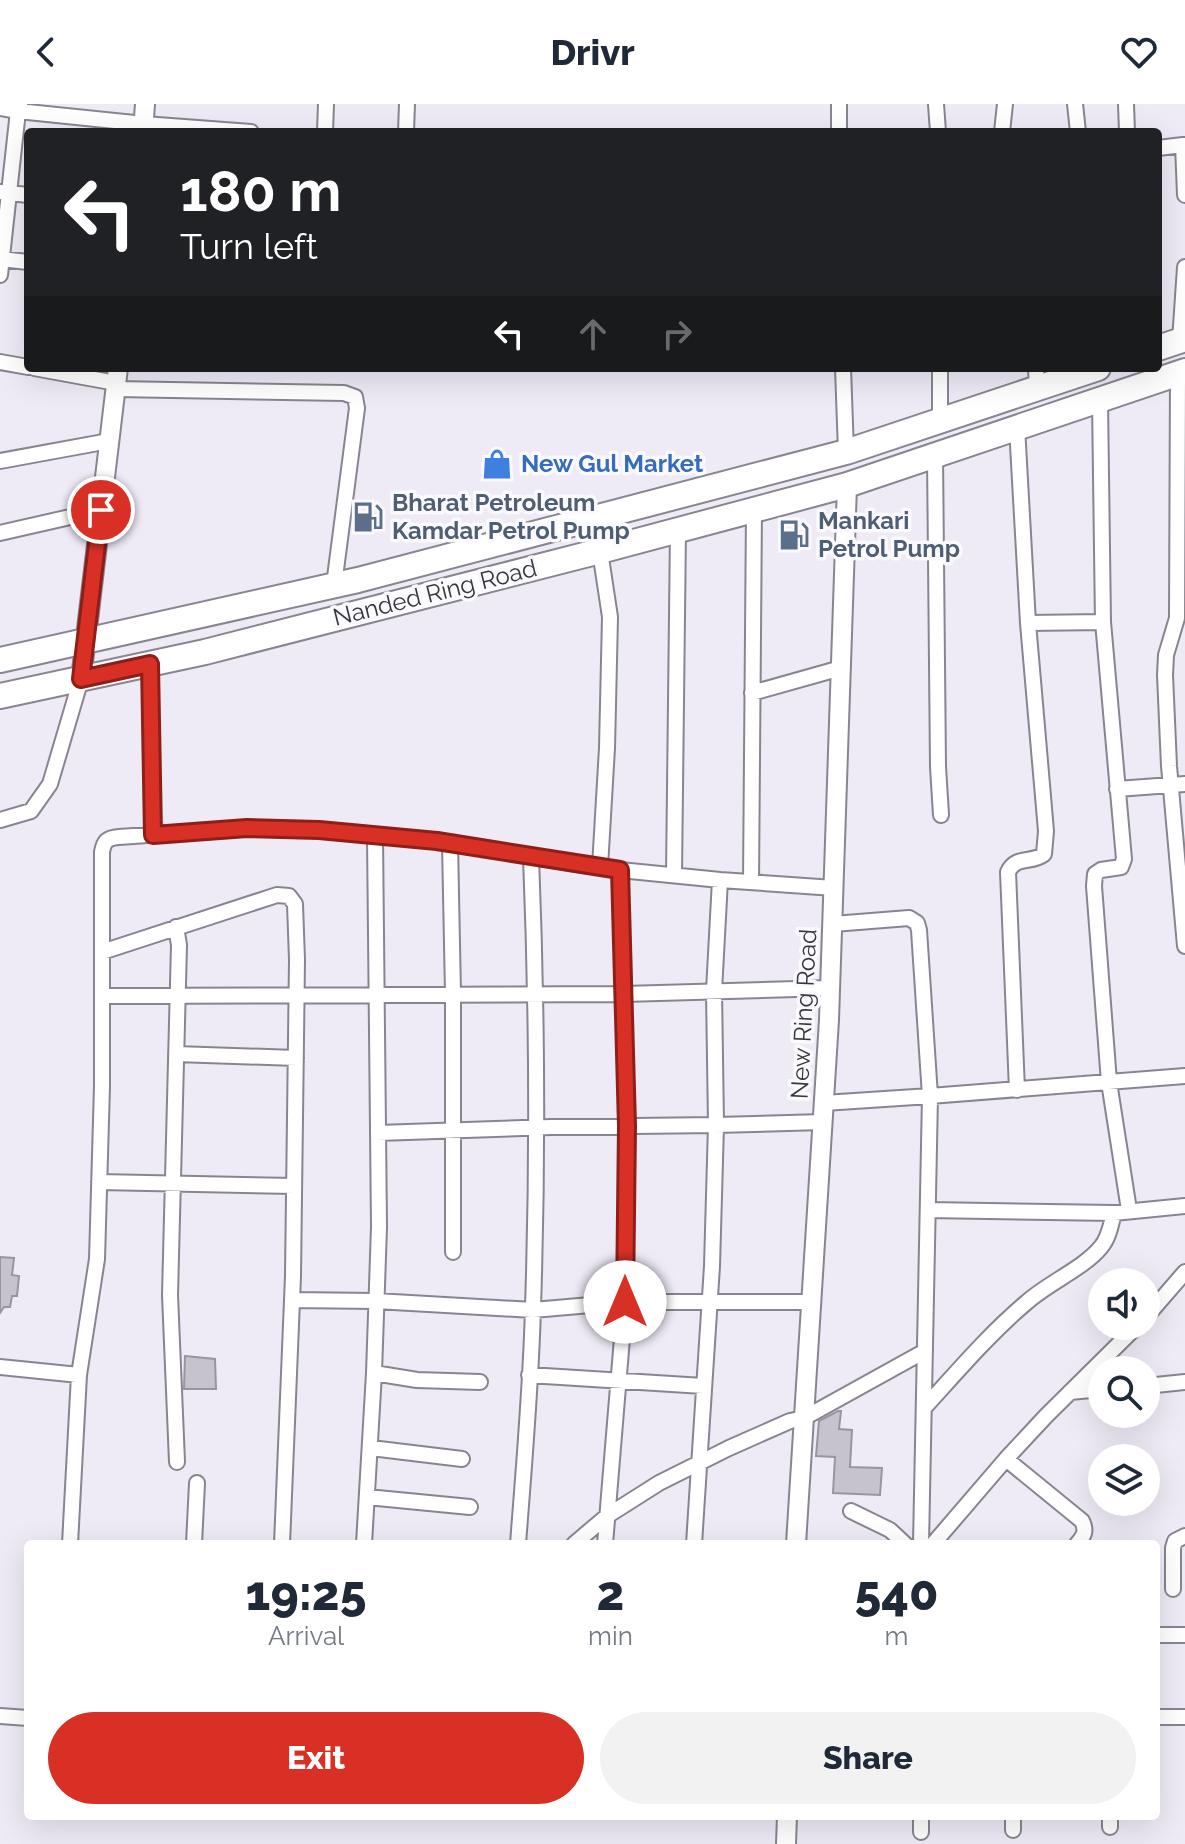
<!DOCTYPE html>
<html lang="en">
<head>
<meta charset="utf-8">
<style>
	body { margin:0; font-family:Raleway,sans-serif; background:#f2f2f3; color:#1f2937; height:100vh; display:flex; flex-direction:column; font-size:30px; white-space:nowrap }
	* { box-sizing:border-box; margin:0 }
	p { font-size:26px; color:#747a83 }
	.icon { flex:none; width:44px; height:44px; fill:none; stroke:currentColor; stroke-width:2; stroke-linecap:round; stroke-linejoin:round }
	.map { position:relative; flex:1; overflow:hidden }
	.drawer { position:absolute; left:24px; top:1436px; width:1136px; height:280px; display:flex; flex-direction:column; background:#fff; border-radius:8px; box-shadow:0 8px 32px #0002 }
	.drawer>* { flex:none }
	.top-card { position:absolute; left:24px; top:24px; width:1138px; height:244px; border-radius:8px; box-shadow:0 8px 32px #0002; background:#202124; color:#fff; overflow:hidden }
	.controls { position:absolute; left:1088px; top:1164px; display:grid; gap:16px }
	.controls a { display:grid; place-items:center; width:72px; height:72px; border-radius:50%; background:#fff; box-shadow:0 8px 32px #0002; font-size:40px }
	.pin { position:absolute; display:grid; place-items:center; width:68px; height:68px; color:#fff; margin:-34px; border:4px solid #fff; border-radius:50%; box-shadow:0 2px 8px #0007 }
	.me { position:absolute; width:88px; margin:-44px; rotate:0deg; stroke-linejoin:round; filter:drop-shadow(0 0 6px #0008) }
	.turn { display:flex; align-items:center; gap:28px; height:168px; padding:0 24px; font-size:36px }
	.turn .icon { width:104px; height:104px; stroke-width:2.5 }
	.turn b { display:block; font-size:56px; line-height:68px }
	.lanes { display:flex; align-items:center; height:76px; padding:0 24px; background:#0003; justify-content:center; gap:40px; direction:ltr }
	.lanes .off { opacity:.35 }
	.eta { display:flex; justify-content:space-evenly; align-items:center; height:136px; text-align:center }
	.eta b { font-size:48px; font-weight:800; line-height:56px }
	.primary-button { display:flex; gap:16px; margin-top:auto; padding:16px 24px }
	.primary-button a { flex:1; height:92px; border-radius:48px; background:#d93025; color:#fff; font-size:32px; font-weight:800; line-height:92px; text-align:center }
	.primary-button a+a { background:#f2f2f3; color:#1f2937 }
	header { display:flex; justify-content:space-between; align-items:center; height:104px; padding:0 24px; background:#fff; font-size:36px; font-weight:800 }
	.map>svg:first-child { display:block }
	.building { fill:#c6c2ce; stroke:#9995a0; stroke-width:2 }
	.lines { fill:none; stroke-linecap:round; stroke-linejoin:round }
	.minor-casing { stroke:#898590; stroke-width:18 }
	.tertiary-casing { stroke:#898590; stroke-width:22 }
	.trunk-casing { stroke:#898590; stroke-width:28 }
	.minor { stroke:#fff; stroke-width:14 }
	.tertiary { stroke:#fff; stroke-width:18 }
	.trunk { stroke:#fff; stroke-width:24 }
	.route-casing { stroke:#8d1f18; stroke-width:20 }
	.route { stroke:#d93025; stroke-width:14 }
	.labels { text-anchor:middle; stroke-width:7; stroke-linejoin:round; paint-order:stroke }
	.shop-label { font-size:24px; font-weight:bold; fill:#366cbe; stroke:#faf9fe; text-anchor:start }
	.service-label { font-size:24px; font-weight:bold; fill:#4e5e75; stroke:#faf9fe; text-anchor:start }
	.street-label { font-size:24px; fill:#37363b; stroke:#faf9fe }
</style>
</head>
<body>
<header><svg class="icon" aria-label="back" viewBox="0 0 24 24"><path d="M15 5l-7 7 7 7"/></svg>Drivr<svg class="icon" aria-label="heart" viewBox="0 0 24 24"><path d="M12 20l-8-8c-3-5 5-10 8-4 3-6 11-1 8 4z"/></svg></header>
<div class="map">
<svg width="1185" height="1740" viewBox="0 0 1185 1740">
	<rect width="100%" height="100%" fill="#eeeaf6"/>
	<path class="building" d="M0,1153l14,1 -2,17 7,1 -2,20h-5l-2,11h-6l-4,6z
		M185,1252l30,3 1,30h-32z
		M838,1307h3l-2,18 13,1 -2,37 32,1 -2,27 -47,-2 2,-36 -19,-1 3,-35z"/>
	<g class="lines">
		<g class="minor-casing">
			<path id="minor" d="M839,0v28
				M936,0l2,28
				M1075,0l3,28
				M1126,0l1,28
				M0,4l18,3 2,-7
				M325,28l1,-28
				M406,28l1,-28
				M1002,28l3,-28
				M1185,41h-2l2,50
				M1158,44l25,-3
				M0,88l28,3
				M0,155l28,3
				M0,171l18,-164 126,13 107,8
				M1180,237l5,-74
				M0,258l28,5
				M34,264l82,15
				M843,264l3,84
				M1036,264l1,21
				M1178,270l-1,244 -11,37 -1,20 4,91 16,180
				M116,285l228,4 11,4 2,11 -23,177
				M940,317v-53
				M935,351l3,312 3,48
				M0,357l109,-20
				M0,429l101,-23
				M1103,518l21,237 -3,8 -20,3 -6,4 -1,12 15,196 20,128
				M1028,519l75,-1 -3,-222
				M150,560l3,171
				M752,589l89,-25
				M1117,685l68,-5
				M0,716l31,-9 19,-27 31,-105
				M450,739l3,151v258
				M600,763l7,-119 3,-131 -10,-66
				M674,771l4,-346
				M751,778l3,-373
				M176,823l3,18 -9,350 7,167
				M102,848l175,-57 12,1 6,8 2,56 -4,316 -11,268
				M102,892l522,-2 206,-6
				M176,950l120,4
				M1017,986l-9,-218c8,-17 23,-8 36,-18l2,-23 -18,-208 -11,-196
				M824,999l106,-7 -11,-166 -2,-7 -8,-5 -76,6
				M378,1029l173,-6 165,-2 107,-3
				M99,1078l195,4
				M928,1106l186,3 71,-7
				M292,1196l84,1 157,9 92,-8h186
				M1146,1213l39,-45
				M0,1263l79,8
				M374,1269l43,7 63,2
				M529,1271l174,11
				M1146,1282l39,-4
				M1070,1288l32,-3
				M924,1304c33,-36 65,-74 103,-106 21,-19 57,-34 74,-55 8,-9 10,-23 13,-34
				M371,1344l91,11
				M1006,1355l76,62c5,10 2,15 -5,23
				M367,1393l103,10
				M851,1407l39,19 15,14
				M70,1440l9,-169 18,-116 5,-173v-234c2,-11 5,-14 17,-15l128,-9 72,2 118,11 146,24 37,5 100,10 114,8
				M194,1440l3,-61
				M364,1440l10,-171 5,-146 -4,-391
				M518,1440c6,-79 13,-158 15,-237 5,-150 4,-300 -2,-450
				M574,1440l33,-28 52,-33 70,-35 61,-27 14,-3 121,-67
				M605,1440l20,-242 2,-176 -7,-256
				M694,1440l18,-278 4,-141 -2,-134 6,-111
				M921,1440l9,-448 255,-20
				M933,1440l73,-85 40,-43 91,-90
				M1173,1485v-41l2,-7 10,-5
				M1156,1531h29
				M0,1612l28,2
				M1156,1613h29
				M921,1712v16
				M1013,1712v14
				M1110,1712v11"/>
		</g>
		<g class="tertiary-casing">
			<path id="tertiary" d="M143,28l2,-28
				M81,575l37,-311
				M796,1440l33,-524 18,-535
				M786,1740l1,-28"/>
		</g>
		<g class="trunk-casing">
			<path id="trunk" d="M1158,244l27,-9
				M0,556l358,-80 488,-128 252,-84
				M0,592l205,-44 395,-101 247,-66 338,-114"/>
		</g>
		<use href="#minor" class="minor"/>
		<use href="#tertiary" class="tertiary"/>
		<use href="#trunk" class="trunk"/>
	</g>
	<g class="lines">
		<g class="route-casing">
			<path id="route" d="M101,406l-20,169 69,-15 3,171 94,-7 72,2 118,11 183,29 7,256 -2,176"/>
		</g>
		<use href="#route" class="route"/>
	</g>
	<defs>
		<g id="shop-bare" transform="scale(2.4)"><path d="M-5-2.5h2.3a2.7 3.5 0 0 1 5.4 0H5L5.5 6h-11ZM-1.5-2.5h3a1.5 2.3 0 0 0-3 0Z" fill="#3f7fe0" stroke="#faf9fe" stroke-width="2.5" paint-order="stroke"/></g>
		<g id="fuel-bare" transform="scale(2.4)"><path d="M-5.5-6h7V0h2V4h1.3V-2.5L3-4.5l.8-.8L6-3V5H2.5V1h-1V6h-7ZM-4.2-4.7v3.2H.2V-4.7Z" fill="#5c6f8a" stroke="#faf9fe" stroke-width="2.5" paint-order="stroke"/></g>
	</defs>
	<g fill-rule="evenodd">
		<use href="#shop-bare" x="497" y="360"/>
		<use href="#fuel-bare" x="368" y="413"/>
		<use href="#fuel-bare" x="794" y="431"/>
	</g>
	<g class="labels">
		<g class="shop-label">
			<text x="521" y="368">New Gul Market</text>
		</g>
		<g class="service-label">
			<text x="392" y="407">Bharat Petroleum<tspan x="392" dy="28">Kamdar Petrol Pump</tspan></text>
			<text x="818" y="425">Mankari<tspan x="818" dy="28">Petrol Pump</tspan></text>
		</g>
		<g class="street-label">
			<text transform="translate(435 489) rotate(-14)" y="8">Nanded Ring Road</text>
			<text transform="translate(804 910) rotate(-87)" y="8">New Ring Road</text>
		</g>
	</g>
</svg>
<div class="controls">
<a><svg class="icon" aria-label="sound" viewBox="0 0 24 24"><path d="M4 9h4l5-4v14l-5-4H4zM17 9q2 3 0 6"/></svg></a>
<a><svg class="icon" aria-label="search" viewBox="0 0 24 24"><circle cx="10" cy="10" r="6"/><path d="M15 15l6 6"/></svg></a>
<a><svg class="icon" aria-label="layers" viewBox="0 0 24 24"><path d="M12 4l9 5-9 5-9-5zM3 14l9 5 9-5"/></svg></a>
</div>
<div class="pin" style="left:101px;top:406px;background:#d93025"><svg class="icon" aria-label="arrive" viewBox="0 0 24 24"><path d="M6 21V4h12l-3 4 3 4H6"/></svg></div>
<svg class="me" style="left:625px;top:1198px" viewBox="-20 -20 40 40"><circle r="19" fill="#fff"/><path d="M0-13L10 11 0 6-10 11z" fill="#d93025"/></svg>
<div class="top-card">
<div class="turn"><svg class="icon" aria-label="left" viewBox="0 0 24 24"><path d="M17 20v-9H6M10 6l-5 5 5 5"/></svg><div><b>180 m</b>Turn left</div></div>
<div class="lanes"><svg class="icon" aria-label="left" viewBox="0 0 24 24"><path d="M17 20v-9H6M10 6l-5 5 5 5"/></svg><svg class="icon off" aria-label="ahead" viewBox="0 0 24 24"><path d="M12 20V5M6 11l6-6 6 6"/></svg><svg class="icon off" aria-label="right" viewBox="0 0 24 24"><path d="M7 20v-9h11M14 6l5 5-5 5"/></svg></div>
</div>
<section class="drawer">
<div class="eta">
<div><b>19:25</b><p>Arrival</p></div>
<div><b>2</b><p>min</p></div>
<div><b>540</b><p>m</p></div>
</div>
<div class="primary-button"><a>Exit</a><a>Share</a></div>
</section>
</div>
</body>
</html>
